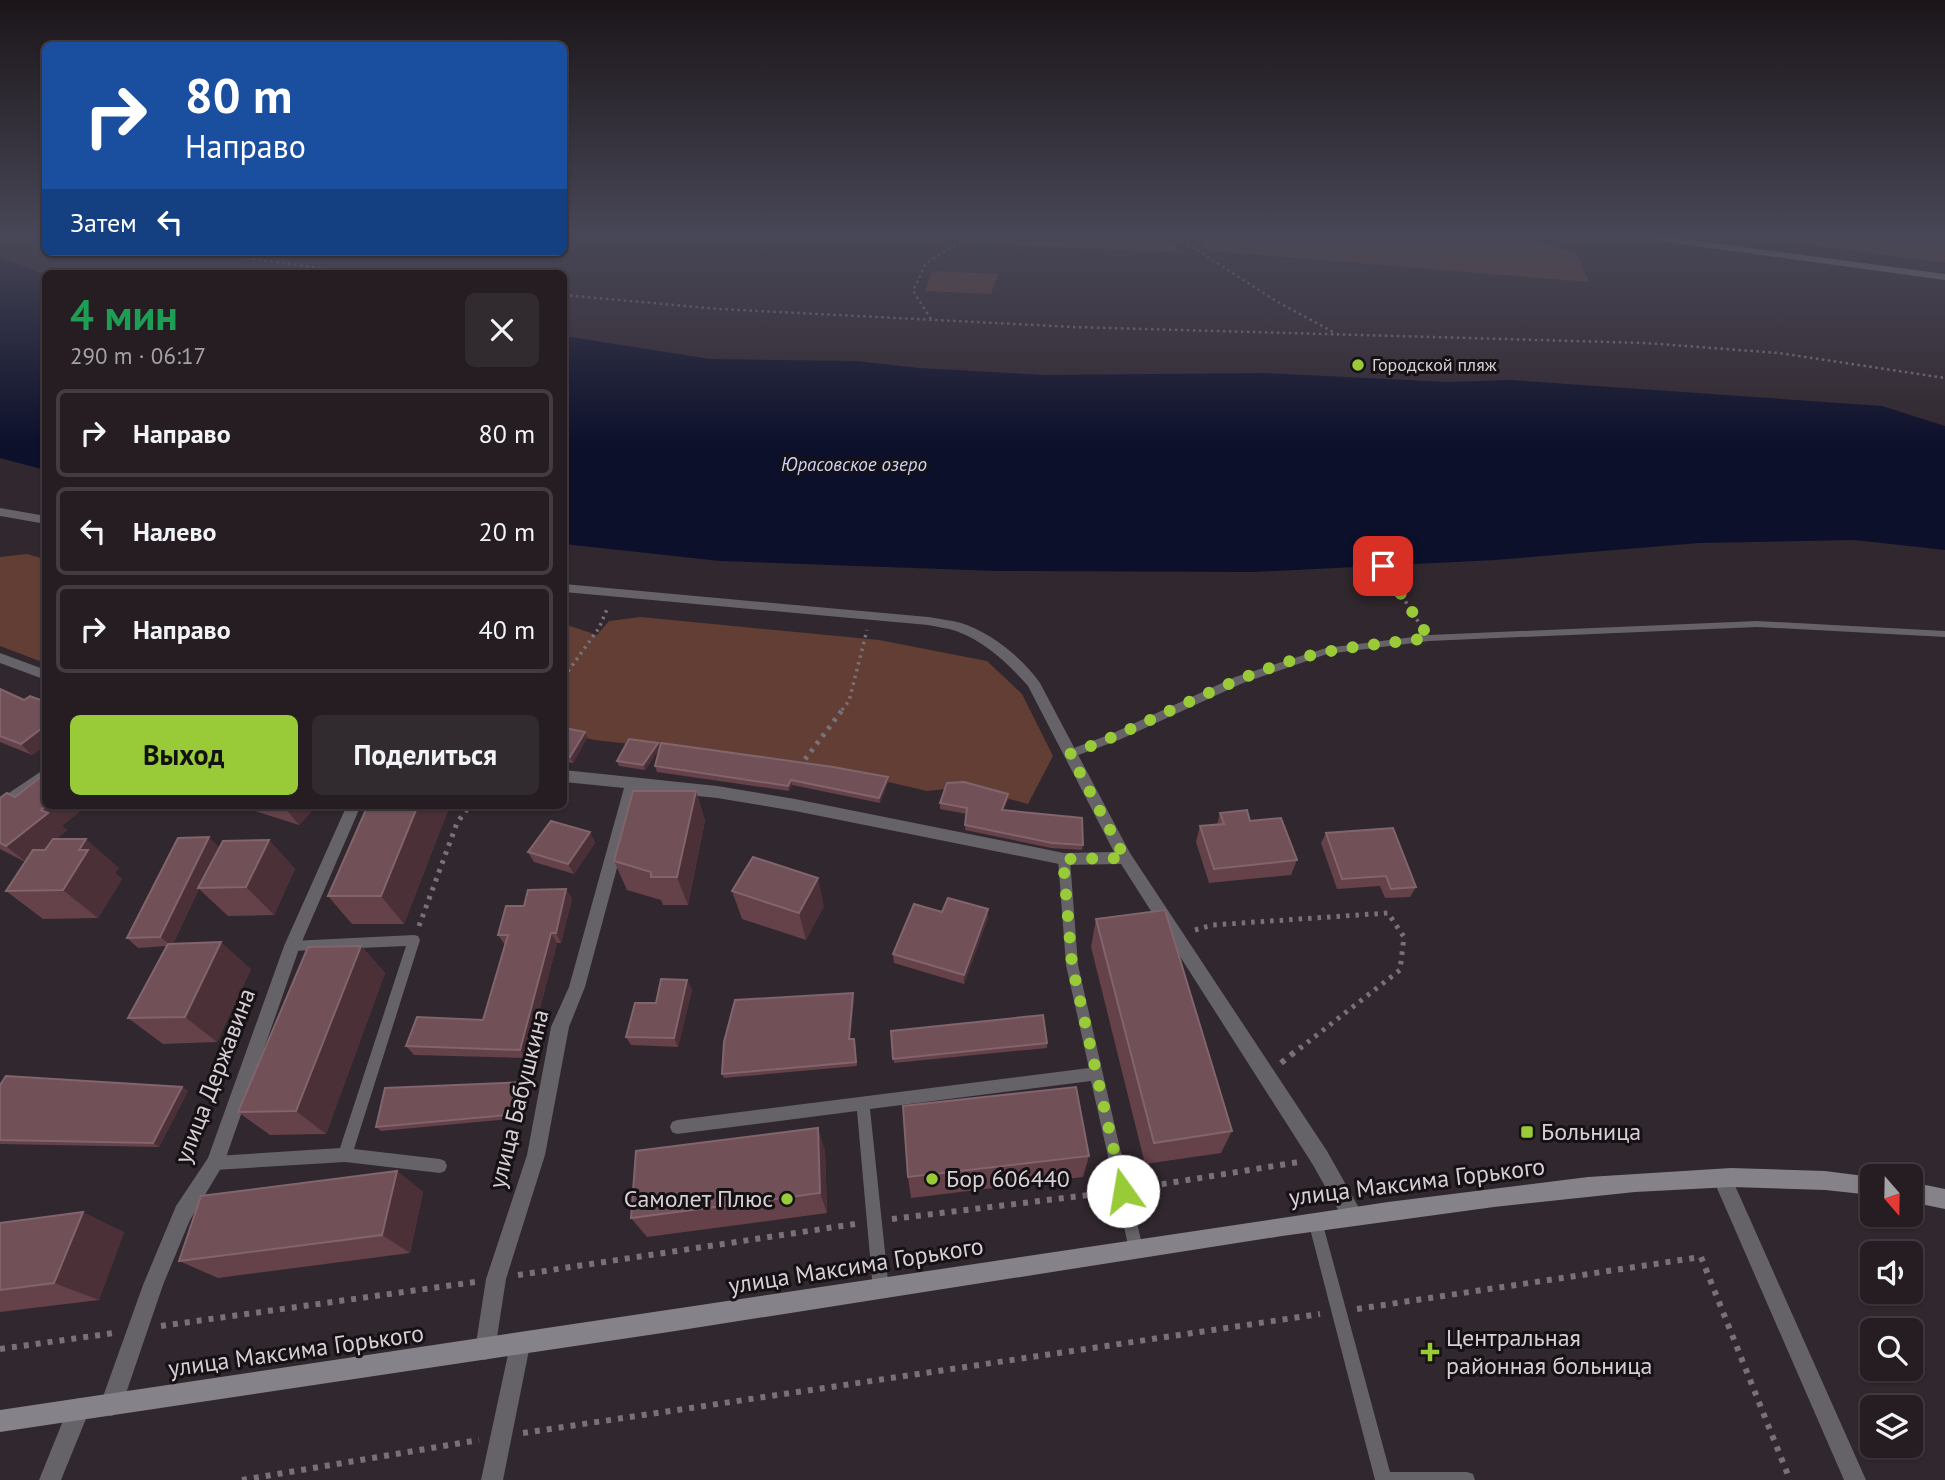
<!DOCTYPE html>
<html lang="ru">
<head>
<meta charset="utf-8">
<style>
	body { margin:0; font-family:"PT Sans",sans-serif; background:#312a2f; color:#f1f3f6; height:100vh; display:flex; flex-direction:column; font-size:26px; white-space:nowrap }
	* { box-sizing:border-box; margin:0 }
	p { font-size:23px; color:#a3a2a5 }
	.icon { flex:none; width:38px; height:38px; fill:none; stroke:currentColor; stroke-width:2; stroke-linecap:round; stroke-linejoin:round }
	.map { position:relative; flex:1; overflow:hidden }
	.drawer { position:absolute; left:42px; top:270px; width:525px; height:539px; display:flex; flex-direction:column; background:#251d22; border-radius:10px; box-shadow:0 2px 5px #0004,0 0 0 2px #423b40 }
	.drawer>* { flex:none }
	.top-card { position:absolute; left:42px; top:42px; width:525px; height:214px; border-radius:10px; box-shadow:0 2px 5px #0004,0 0 0 2px #423b40; background:#1a4fa0; color:#fff; overflow:hidden }
	.needle { width:46px; rotate:160deg }
	.controls { position:absolute; left:1860px; top:1164px; display:grid; gap:14px }
	.controls a { display:grid; place-items:center; width:63px; height:63px; border-radius:10px; background:#251d22; box-shadow:0 2px 5px #0004,0 0 0 2px #423b40; font-size:35px }
	.pin { position:absolute; display:grid; place-items:center; width:60px; height:60px; color:#fff; margin:-30px; border-radius:14px; box-shadow:0 4px 10px #0006 }
	.me { position:absolute; width:77px; margin:-38px; rotate:347deg; stroke-linejoin:round; filter:drop-shadow(0 0 5px #0008) }
	.turn { display:flex; align-items:center; gap:24px; height:147px; padding:0 28px; font-size:32px }
	.turn .icon { width:91px; height:91px; stroke-width:2.5 }
	.turn b { display:block; font-size:49px; line-height:60px }
	.then { display:flex; align-items:center; height:66px; padding:0 28px; background:#0003; gap:14px; font-size:26px }
	.round { display:grid; place-items:center; flex:none; width:74px; height:74px; border-radius:10px; background:#312a2f }
	.overview { display:flex; align-items:center; justify-content:space-between; height:119px; padding:0 28px }
	h1 { font-size:42px; font-weight:700; line-height:52px; color:#1e9e55 }
	.action { display:flex; gap:14px; margin-top:auto; padding:14px 28px }
	.action a { flex:1; height:80px; border-radius:10px; background:#98cb37; color:#111; font-size:28px; font-weight:700; line-height:80px; text-align:center }
	.action a+a { background:#312a2f; color:#f1f3f6 }
	ul { padding:0; list-style:none }
	li { display:flex; align-items:center; gap:21px; height:88px; margin:0 14px 10px; padding:0 14px; border:4px solid #423b40; border-radius:10px }
	li div { flex:1 }
	li b { display:block; font-size:26px }
	li em { font-style:normal }
	.map>svg:first-child { display:block }
	.green { fill:#623e35 }
	.water { fill:#0d102b }
	.lines { fill:none; stroke-linecap:round; stroke-linejoin:round }
	.path-far3 { stroke:#797177; stroke-width:2.5; stroke-dasharray:2.5 3.5; stroke-linecap:butt }
	.path-far2 { stroke:#797177; stroke-width:3.5; stroke-dasharray:2.5 4.5; stroke-linecap:butt }
	.path-far1 { stroke:#797177; stroke-width:5; stroke-dasharray:3.5 6; stroke-linecap:butt }
	.path { stroke:#797177; stroke-width:6; stroke-dasharray:5 7; stroke-linecap:butt }
	.lane { fill:#656268; fill-rule:evenodd }
	.street { fill:#656268; fill-rule:evenodd }
	.secondary { fill:#85828a; fill-rule:evenodd }
	.wall { fill:#654149 }
	.shaded-wall { fill:#4b3038 }
	.building { fill:#715058; stroke:#81646c; stroke-width:2 }
	.route { stroke:#98cb37; stroke-width:12; stroke-dasharray:0 21.6 }
	.poi-dot { fill:#98cb37; stroke:#161115; stroke-width:2.5 }
	.labels { text-anchor:middle; stroke-width:6; stroke-linejoin:round; paint-order:stroke }
	.far-poi-label { font-size:18px; fill:#d6cfd4; stroke:#161115; text-anchor:start }
	.far-water-label { font-size:19px; font-style:italic; fill:#cad3f7; stroke:#161115 }
	.near-street-label { font-size:24px; fill:#d6cfd4; stroke:#161115 }
	.near-poi-label { font-size:24px; fill:#d6cfd4; stroke:#161115; text-anchor:start }
</style>
</head>
<body>
<div class="map">
<svg width="1945" height="1480" viewBox="0 0 1945 1480">
	<rect width="100%" height="100%" fill="#31272e"/>
	<path class="green" d="M997,237h164l25,16 -191,-9z
		M1189,237h321l23,3 44,14 12,28 -379,-31z
		M1751,237h194v26l-183,-25z
		M932,271l66,3 -7,20 -66,-3z
		M27,554l18,5v104l-45,-17v-89z
		M641,617l238,23 108,21 35,33 31,62 -25,48 -64,-17 -37,4 -112,-26 -220,-25 -31,-7v-109l33,11 12,-14z"/>
	<path class="water" d="M0,257l45,18v195l-45,-12z
		M564,336l146,23 146,2 63,7 124,7 224,-2 181,9 63,-2 371,26 63,20v124l-91,-10 -155,3 -204,17 -241,12 -258,-1 -276,-10 -156,-17z"/>
	<g class="lines">
		<path class="path-far3" d="M1177,237l99,64 59,32
			M205,252l149,21
			M564,295l155,14 355,18 572,16 133,10 166,25
			M931,319l-18,-28 13,-28 43,-26"/>
		<path class="path-far2" d="M1383,566l38,60
			M564,677l35,-49 9,-21
			M842,710l7,-9 18,-71"/>
		<path class="path-far1" d="M802,768l1,-6 40,-53
			M419,926l38,-103 13,-18
			M1195,930l17,-5 176,-12 16,24 -4,33 -101,79"/>
		<path class="path" d="M1281,1063l20,-16
			M1138,1188l161,-26
			M892,1219l213,-26
			M518,1275l337,-51
			M1357,1309l344,-52 89,223
			M161,1326l314,-44
			M0,1349l114,-16
			M523,1433l797,-119
			M242,1480l237,-40"/>
		<path class="lane" d="M1757,621l188,10v6l-188,-10 -328,14 -102,13 -84,29 -124,57 -49,18 -4,-1 -1,-3 1,-3 45,-17 124,-57 91,-29 103,-13z
			M1064,854l4,2 2,3 8,106 65,284 -2,5 -5,2 -5,-2 -2,-5 -38,-168 -221,28 19,181 -3,5 -5,3 -5,-3 -3,-5 -16,-179 -180,23 -5,-2 -2,-5 2,-5 5,-2 412,-52 -23,-103 -8,-106 2,-3z
			M414,935l4,1 2,4 -66,209 86,10 5,2 2,5 -2,5 -5,2 -95,-11 -130,8 -5,-2 -2,-5 2,-5 5,-2 125,-8 66,-202 -114,5 -4,-1 -2,-4 2,-4 4,-1z
			M1315,1214l5,2 2,5 68,251h77l6,2 2,6h-100l-67,-259 2,-5z"/>
		<path class="street" d="M0,508l46,8v8l-46,-8z
			M564,584l364,33c11,2 22,3 33,6 29,9 62,35 79,60l90,170 197,298 32,57 3,7 -3,7 -7,3 -7,-3 -32,-57 -192,-301 -57,1 -269,-54 -78,-13 -79,-8 -53,197 -16,40 -24,128 -39,124 -11,71 -3,7 -7,3 -7,-3 -3,-7 11,-71 41,-124 24,-128 18,-40 55,-199 -60,-6v-12l153,16 78,13 269,54 50,-1 -86,-166c-19,-22 -44,-45 -72,-55 -9,-3 -19,-4 -28,-6l-364,-33z
			M0,653l46,17v10l-46,-17z
			M46,768v13l-46,32v-14z
			M347,805h14l-61,141 -76,217 -34,57 -27,65 -41,120 -3,8 -8,3 -8,-3 -3,-8 43,-120 33,-79 32,-48 76,-212z
			M1722,1170l7,2 137,308h-22l-131,-301 2,-7z
			M520,1335l7,3 3,7 -27,135h-22l29,-135 3,-7z
			M79,1398l8,3 3,8 -29,71h-22l32,-79z"/>
		<path class="secondary" d="M1648,237h21l276,37v6l-293,-40z
			M1731,1168l94,3 47,6v18l-47,-5 -94,-3 -96,5 -141,15 -212,29 -613,96 -669,100v-22l1388,-208 200,-25z
			M1911,1182l34,7v20l-34,-7z"/>
	</g>
	<path class="wall" d="M0,689l24,11 22,2v43l-14,10 -32,-13z
		M564,728l21,4 2,6 -14,25 -9,-1z
		M658,743l2,5 -15,22 -26,-4 -2,-5z
		M655,766l233,11v5l-8,21 -88,-18 -3,6 -132,-19z
		M696,791l9,30 -17,84h-25l-2,-5 -34,-10 -13,-29z
		M15,797l31,8h41l-25,21 5,4 -11,9 63,29 -4,5 7,6 -24,39 -55,1 -37,-28 19,-29 -25,-13v-51z
		M1008,799l-5,11 80,35 -1,5 -31,-2 -86,-18 2,-16 -27,-5v-6z
		M236,805h81l-18,20z
		M368,805h82l-46,119h-52l-24,-28z
		M1220,813l30,8 47,39 -6,15 -82,8 -13,-41 4,-16 17,-1z
		M590,832l5,11 -21,31 -40,-12 -6,-10z
		M1326,833l90,54 -6,10 -25,1 -5,-12 -43,3 -16,-46z
		M269,840l26,29 -21,46 -46,1 -29,-27 -26,55 78,25 -34,73 -54,2 -35,-26 38,-72 -28,2 -11,-10 92,-91z
		M566,889l6,10 -11,44h-4l-30,115 -113,-3 -8,-9 77,-26 22,-75 -7,-10 26,-29z
		M732,891l92,15 -18,34 -64,-21z
		M988,909v9l-24,66 -70,-21 -1,-9 49,-42z
		M1096,919l136,212 -11,22 -76,11 -54,-217z
		M361,946l24,27 -59,161 -56,1 -32,-23z
		M687,980l5,10 -14,57 -47,-2 -5,-8 30,-34z
		M854,998l-4,41 5,4 2,23 -133,12 -2,-4z
		M891,1031l156,12v5l-153,15z
		M0,1085l182,2 6,4 -29,56 -159,-3z
		M529,1086l-8,32 -140,13 -5,-4z
		M825,1150l2,63 -180,24 -16,-19z
		M1089,1156l-6,21 -172,21 -3,-21z
		M397,1171l26,21 -13,61 -192,25 -39,-17z
		M0,1223l124,9 -25,68 -99,12z"/>
	<path class="shaded-wall" d="M46,725v20l-14,10 -11,-11z
		M585,732l2,6 -14,25 -3,-6z
		M658,743l2,5 -15,22 -2,-5z
		M888,777v5l-8,21 -1,-5z
		M791,780l1,5 -3,6 -1,-5z
		M696,791l9,30 -17,84 -11,-28z
		M47,805h40l-25,21 5,4 -40,33 -21,-17z
		M287,805h30l-18,20 -14,-17z
		M418,805h32l-46,119 -23,-28z
		M590,832l5,11 -21,31 -6,-10z
		M209,837l10,10 -21,41 1,1 -27,57 -12,-9z
		M86,839l33,29 -4,5 7,6 -24,39 -35,-28 16,-40z
		M269,840l26,29 -21,46 -28,-28z
		M818,878l6,28 -18,34 -7,-27z
		M566,889l6,10 -11,44 -5,-10z
		M988,909v9l-24,66v-9z
		M551,933l6,10 -30,115 -7,-8z
		M221,942l30,27 -34,73 -32,-25z
		M361,946l24,27 -59,161 -30,-23z
		M687,980l5,10 -14,57 -4,-9z
		M853,993l1,5 -4,46 -1,-5z
		M525,1082l4,4 -8,32 -3,-4z
		M182,1087l6,4 -29,56 -6,-4z
		M818,1128l7,22 2,63 -7,-20z
		M397,1171l26,21 -13,61 -28,-18z
		M83,1212l41,20 -25,68 -45,-17z"/>
	<path class="building" d="M0,689l24,11 6,-4 16,6v23l-25,19 -21,-8z
		M564,728l21,4 -15,25 -6,-1z
		M629,739l29,4 -15,22 -26,-4z
		M661,743l172,24 55,10 -9,21 -88,-18 -3,6 -133,-20z
		M46,773v32h1l-6,5 7,3 -42,33 -6,-3v-45l7,-5 8,4z
		M964,782l44,12 -6,16 80,8 1,27 -31,-2 -87,-18 2,-17 -27,-5 7,-20z
		M633,791h63l-19,86h-26v-5l-37,-11z
		M275,805h12l-2,3z
		M368,805h50l-37,91h-53z
		M1247,810l3,11 31,-3 16,42 -83,9 -14,-43 24,-2 -4,-11z
		M551,821l39,11 -22,32 -40,-12z
		M1393,828l23,59 -25,2 -5,-13 -44,3 -16,-46z
		M209,837l-49,100 -33,1 51,-100z
		M53,839h33l-7,11h9l-25,40 -57,1 27,-41h12z
		M269,840l-23,47 -48,1 25,-47z
		M753,857l65,21 -19,35 -67,-22z
		M566,889l-10,44h-5l-31,117 -114,-4 11,-29 66,3 25,-85h-10l8,-29h18l4,-16z
		M948,898l40,11 -24,66 -71,-21 21,-50 28,8z
		M1165,910l67,221 -78,12 -58,-224z
		M221,942l-36,75 -57,1 40,-74z
		M361,946l-65,165 -58,1 70,-165z
		M661,979l26,1 -13,58 -48,-1 9,-34h21z
		M853,993l-4,46h5l2,23 -134,12 2,-32 11,-42z
		M1043,1015l4,28 -154,16 -2,-28z
		M6,1076l176,11 -29,56 -153,-3v-55z
		M525,1082l-7,32 -142,13 9,-39z
		M1076,1087l13,69 -181,21 -5,-71z
		M818,1128l2,65 -189,25 5,-67z
		M397,1171l-15,64 -203,26 22,-65z
		M83,1212l-29,71 -54,7v-67z"/>
	<linearGradient id="sky" x2="0" y2="1"><stop stop-color="#1b1519"/><stop offset="0.53" stop-color="#484757"/><stop offset="1" stop-color="#484757" stop-opacity="0"/></linearGradient>
	<rect width="1945" height="444" fill="url(#sky)"/>
	<g class="lines">
		<path class="route" d="M1123,1191l-51,-226 -9,-106 62,-1 -55,-104c74,-27 142,-68 217,-92 46,-15 94,-18 142,-24l-46,-72"/>
	</g>
	<g class="poi-dot">
		<circle cx="1358" cy="365" r="7"/>
		<rect x="1520" y="1125" width="14" height="14" rx="3.5"/>
		<circle cx="932" cy="1179" r="7"/>
		<circle cx="787" cy="1199" r="7"/>
		<path d="M1426.5 1341.5h7v7h7v7h-7v7h-7v-7h-7v-7h7z"/>
	</g>
	<g class="labels">
		<g class="far-poi-label">
			<text x="1372" y="371">Городской пляж</text>
		</g>
		<g class="far-water-label">
			<text x="854" y="471">Юрасовское озеро</text>
		</g>
		<g class="near-street-label">
			<text transform="translate(215 1076) rotate(-69)" y="8">улица Державина</text>
			<text transform="translate(519 1099) rotate(-76)" y="8">улица Бабушкина</text>
			<text transform="translate(1417 1182) rotate(-7)" y="8">улица Максима Горького</text>
			<text transform="translate(856 1266) rotate(-9)" y="8">улица Максима Горького</text>
			<text transform="translate(296 1351) rotate(-8)" y="8">улица Максима Горького</text>
		</g>
		<g class="near-poi-label">
			<text x="1541" y="1140">Больница</text>
			<text x="946" y="1187">Бор 606440</text>
			<text x="773" y="1207" text-anchor="end">Самолет Плюс</text>
			<text x="1446" y="1346">Центральная<tspan x="1446" dy="28">районная больница</tspan></text>
		</g>
	</g>
</svg>
<div class="controls">
<a><svg class="needle" viewBox="-14 -14 28 28"><path d="M0-13l5 13h-10z" fill="#e53935"/><path d="M0 13l5-13h-10z" fill="#a3a2a5"/></svg></a>
<a><svg class="icon" aria-label="sound" viewBox="0 0 24 24"><path d="M4 9h4l5-4v14l-5-4H4zM17 9q2 3 0 6"/></svg></a>
<a><svg class="icon" aria-label="search" viewBox="0 0 24 24"><circle cx="10" cy="10" r="6"/><path d="M15 15l6 6"/></svg></a>
<a><svg class="icon" aria-label="layers" viewBox="0 0 24 24"><path d="M12 4l9 5-9 5-9-5zM3 14l9 5 9-5"/></svg></a>
</div>
<div class="pin" style="left:1383px;top:566px;background:#d93025"><svg class="icon" aria-label="arrive" viewBox="0 0 24 24"><path d="M6 21V4h12l-3 4 3 4H6"/></svg></div>
<svg class="me" style="left:1123px;top:1191px" viewBox="-20 -20 40 40"><circle r="19" fill="#fff"/><path d="M0-13L10 11 0 6-10 11z" fill="#98cb37"/></svg>
<div class="top-card">
<div class="turn"><svg class="icon" aria-label="right" viewBox="0 0 24 24"><path d="M7 20v-9h11M14 6l5 5-5 5"/></svg><div><b>80 m</b>Направо</div></div>
<div class="then">Затем<svg class="icon" aria-label="left" viewBox="0 0 24 24"><path d="M17 20v-9H6M10 6l-5 5 5 5"/></svg></div>
</div>
<section class="drawer">
<div class="overview"><div><h1>4 мин</h1><p>290 m · 06:17</p></div><a class="round"><svg class="icon" aria-label="close" viewBox="0 0 24 24"><path d="M6 6l12 12M18 6L6 18"/></svg></a></div>
<ul>
<li><svg class="icon" aria-label="right" viewBox="0 0 24 24"><path d="M7 20v-9h11M14 6l5 5-5 5"/></svg><div><b>Направо</b></div><em>80 m</em></li>
<li><svg class="icon" aria-label="left" viewBox="0 0 24 24"><path d="M17 20v-9H6M10 6l-5 5 5 5"/></svg><div><b>Налево</b></div><em>20 m</em></li>
<li><svg class="icon" aria-label="right" viewBox="0 0 24 24"><path d="M7 20v-9h11M14 6l5 5-5 5"/></svg><div><b>Направо</b></div><em>40 m</em></li>
</ul>
<div class="action"><a>Выход</a><a>Поделиться</a></div>
</section>
</div>
</body>
</html>
